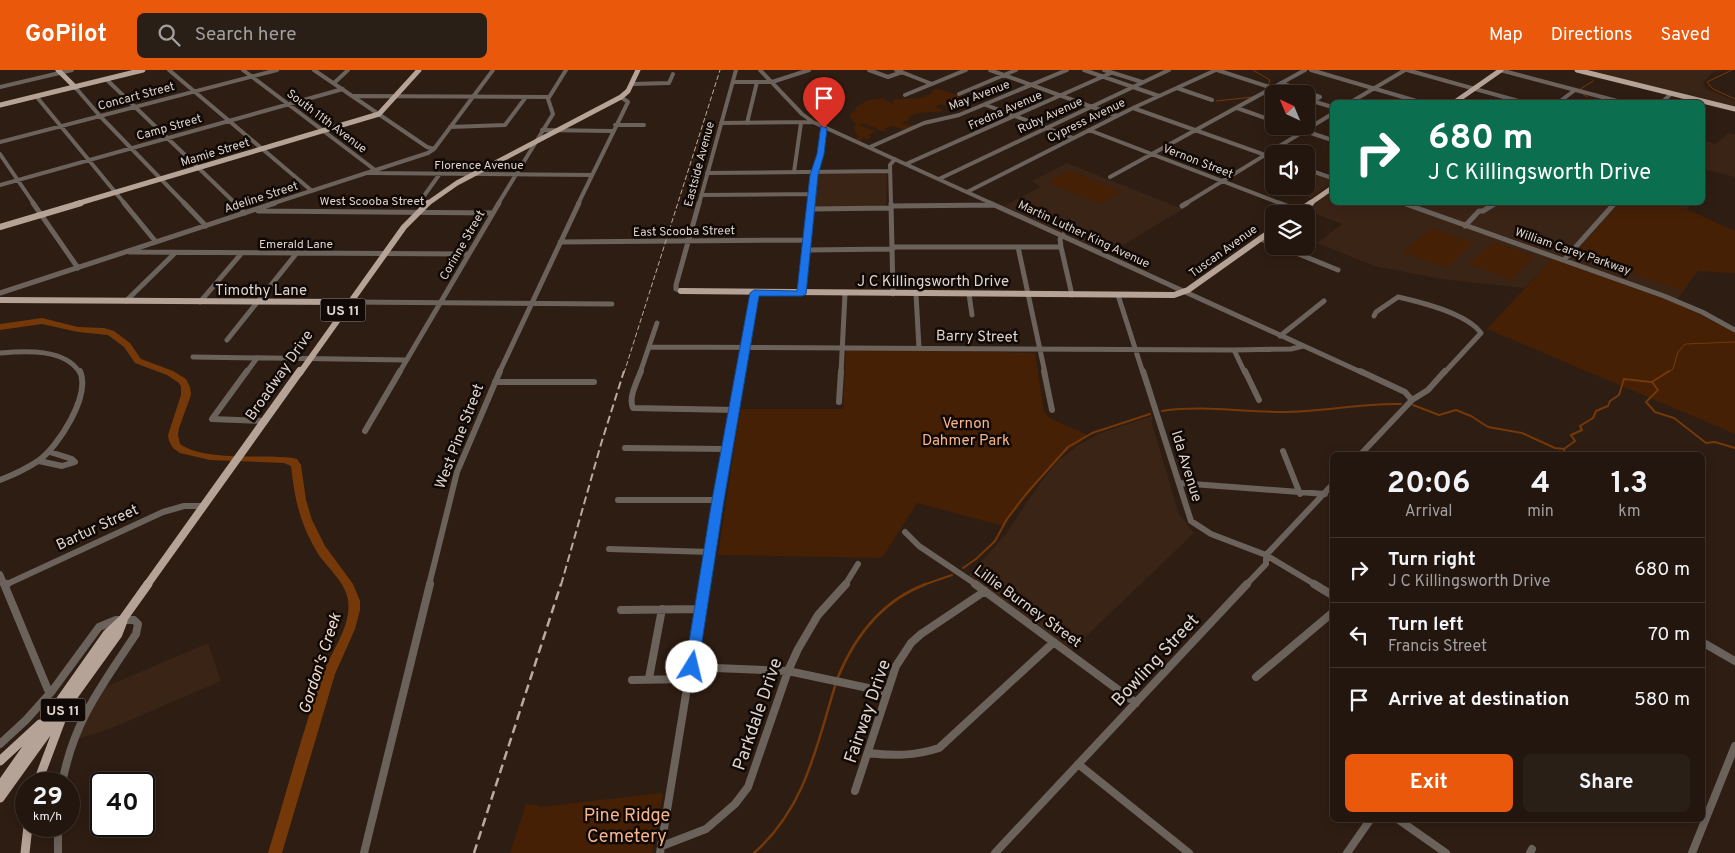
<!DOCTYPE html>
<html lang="en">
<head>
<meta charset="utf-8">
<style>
	body { margin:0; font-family:Overpass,sans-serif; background:#2a1f17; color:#f1f3f6; height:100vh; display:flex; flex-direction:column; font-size:19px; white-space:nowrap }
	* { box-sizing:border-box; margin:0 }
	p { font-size:16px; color:#a29f9e }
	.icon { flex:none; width:28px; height:28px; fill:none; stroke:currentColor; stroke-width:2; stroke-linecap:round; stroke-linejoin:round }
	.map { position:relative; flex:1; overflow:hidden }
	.sheet { position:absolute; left:1330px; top:382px; width:375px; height:370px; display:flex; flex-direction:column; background:#22160e; border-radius:8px; box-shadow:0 2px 12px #0003,0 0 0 1px #3f352e }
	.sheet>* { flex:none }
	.hud { position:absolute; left:1330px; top:30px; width:375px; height:105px; border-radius:8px; box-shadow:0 2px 12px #0003,0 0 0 1px #3f352e; background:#0b6e4f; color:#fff; overflow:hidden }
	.needle { width:32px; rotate:316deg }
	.fabs { position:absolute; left:1265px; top:15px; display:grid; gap:10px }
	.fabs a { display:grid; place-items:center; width:50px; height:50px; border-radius:8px; background:#22160e; box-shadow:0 2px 12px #0003,0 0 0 1px #3f352e; font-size:25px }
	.speed { position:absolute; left:15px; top:702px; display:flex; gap:10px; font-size:25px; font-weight:700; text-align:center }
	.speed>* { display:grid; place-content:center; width:65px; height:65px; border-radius:50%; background:#22160e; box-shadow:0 2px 12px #0003,0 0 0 1px #3f352e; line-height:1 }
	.speed small { font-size:12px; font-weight:400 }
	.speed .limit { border:2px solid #111; border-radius:8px; background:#fff; color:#111 }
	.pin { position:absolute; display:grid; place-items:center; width:42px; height:42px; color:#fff; margin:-51px -21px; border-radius:50% 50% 50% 0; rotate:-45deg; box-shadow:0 0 5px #0007 }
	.pin .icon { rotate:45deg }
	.me { position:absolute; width:55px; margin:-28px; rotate:9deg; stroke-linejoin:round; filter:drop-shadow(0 0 4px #0008) }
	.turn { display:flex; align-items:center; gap:18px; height:105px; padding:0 15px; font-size:22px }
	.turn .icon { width:65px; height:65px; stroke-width:2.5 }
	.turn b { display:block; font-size:35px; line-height:42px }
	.eta { display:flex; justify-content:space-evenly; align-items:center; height:85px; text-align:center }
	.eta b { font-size:30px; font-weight:700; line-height:35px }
	.action { display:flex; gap:10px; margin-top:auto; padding:10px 15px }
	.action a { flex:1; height:58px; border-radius:8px; background:#ea580c; color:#fff; font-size:20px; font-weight:700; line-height:58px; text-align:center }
	.action a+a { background:#2a1f17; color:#f1f3f6 }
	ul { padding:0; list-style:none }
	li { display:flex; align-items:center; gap:15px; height:65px; padding:0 15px; border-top:1px solid #3f352e }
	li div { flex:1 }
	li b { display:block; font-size:19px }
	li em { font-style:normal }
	header { display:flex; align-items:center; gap:30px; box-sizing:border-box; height:70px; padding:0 25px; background:#ea580c; color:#fff }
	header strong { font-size:24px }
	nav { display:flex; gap:28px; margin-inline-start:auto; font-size:18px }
	.search { width:350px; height:45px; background:#2a1f17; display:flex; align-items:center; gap:12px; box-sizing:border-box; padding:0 18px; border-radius:8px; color:#a29f9e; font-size:19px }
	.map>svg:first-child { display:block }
	.built { fill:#3a2416 }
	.green { fill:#452005 }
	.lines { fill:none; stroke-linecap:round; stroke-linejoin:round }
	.stream-far2 { stroke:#753909; stroke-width:1 }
	.stream-far1 { stroke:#753909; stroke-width:2 }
	.stream { stroke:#753909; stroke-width:2.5 }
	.river { fill:#753909; fill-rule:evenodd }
	.minor-far3 { stroke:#6b625c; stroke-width:4 }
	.minor-far2 { stroke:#6b625c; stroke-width:5 }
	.minor-far1 { stroke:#6b625c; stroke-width:6 }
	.minor { stroke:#6b625c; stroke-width:8 }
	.major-far3 { stroke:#b6a397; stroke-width:5 }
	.major-far2 { stroke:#b6a397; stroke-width:6 }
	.major-far1 { stroke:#b6a397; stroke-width:8 }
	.major { stroke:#b6a397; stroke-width:9 }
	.rail-far2 { stroke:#b8aba3; stroke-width:1; stroke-dasharray:5 2.5; stroke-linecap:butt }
	.rail-far1 { stroke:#b8aba3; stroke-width:2; stroke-dasharray:8 4; stroke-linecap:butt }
	.rail { stroke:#b8aba3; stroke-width:2.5; stroke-dasharray:9 5; stroke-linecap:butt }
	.route { fill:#1a73e8; stroke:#114b97 }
	.labels { text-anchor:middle; stroke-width:5; stroke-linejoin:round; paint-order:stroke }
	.far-street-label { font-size:12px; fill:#dfd3cc; stroke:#100905 }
	.shield { fill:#100905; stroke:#a19690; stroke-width:1 }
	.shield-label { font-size:14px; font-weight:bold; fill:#dfd3cc }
	.street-label { font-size:15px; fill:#dfd3cc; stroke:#100905 }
	.park-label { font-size:15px; fill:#f6b48c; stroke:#100905 }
	.water-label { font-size:16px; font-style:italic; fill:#f1dbcd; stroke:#100905 }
	.near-street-label { font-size:18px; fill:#dfd3cc; stroke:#100905 }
	.near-park-label { font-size:18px; fill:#f6b48c; stroke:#100905 }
</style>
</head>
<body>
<header>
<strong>GoPilot</strong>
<div class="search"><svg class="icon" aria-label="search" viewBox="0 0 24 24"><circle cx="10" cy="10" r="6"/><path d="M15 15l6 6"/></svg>Search here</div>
<nav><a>Map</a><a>Directions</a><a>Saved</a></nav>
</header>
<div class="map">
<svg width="1735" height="783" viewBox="0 0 1735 783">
	<rect width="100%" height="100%" fill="#2e1d12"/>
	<path class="built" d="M1580,0h144l-12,3 -9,10 3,6 29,12v7z
		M1729,63l6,1v43l-32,-8v-29l12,4z
		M1067,93l116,46 -75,45 -104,-48 36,-19 -8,-6z
		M1306,100l26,10v3l-21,15 -31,-12h26z
		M816,102l71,1 -1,34h-73z
		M1332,118v14l360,1 -5,7 48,21v42l-37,-2 -22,30 -121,-44 -31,31 -83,-9 -67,-13 -57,-23 25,-19 -40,-15z
		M1152,346v8l27,90 15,19 -122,117 -104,-74 37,-41 33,-49 20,-25 19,-15 24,-13z
		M208,573l13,38 -109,47 -37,12 30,-53z"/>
	<path class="green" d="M938,19l19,6 2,2 -11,6 15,8c-9,1 -15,-9 -26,-6l-2,2 11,4 -28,2 -9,4 -1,4 -6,1 2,3h11l-9,5 -15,-4 -7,3 4,2h-8l-4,-3 -16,-5v3l17,5 -9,4 4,2 -6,2 -3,-2 -2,4 -6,-2 4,-2 -5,-7 2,-5 -5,-6 -1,-5 5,-3 2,-5 12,-6 14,-2 10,6v-4c16,-4 24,3 40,-8l-1,-2z
		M1069,100l52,22 -21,12 -53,-22z
		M1620,133h42l24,6 49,22v42l-37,-2 -16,20 -106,-38z
		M1432,158l41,15 -28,25 -42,-16z
		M1494,172l41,15 -25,23 -42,-17z
		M1553,188l128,47 54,28v101l-248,-105z
		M846,278l189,5 9,59 6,6 40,18 -31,20 -56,70 -86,-23 -35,55 -164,-3 22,-146h103z
		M660,723l3,1 -11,59h-142l16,-49 11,1 3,2z"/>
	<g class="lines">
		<path class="stream-far2" d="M1253,0l17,10 -2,6
			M1732,0l-25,12 6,7 22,10
			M1579,20l14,-9
			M1582,23l5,4
			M1216,31l37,-4
			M1667,303l6,-4 5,-17 7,-8 50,-2"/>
		<path class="stream-far1" d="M1669,301l-17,11 6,8 -12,12 9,10 19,6 32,25 9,-1 20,6
			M1413,335l26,10 17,-5 15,6 17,11 34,6 33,15 9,1
			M1162,341c40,-6 79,1 120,1 40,0 79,-9 119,-8
			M1565,385l-1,-6 11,-8 -4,-6 11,-5 -2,-4 13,-8 3,-7 12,-5 2,-5 9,-6 5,-16 27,3
			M963,498l13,-9 19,-18 12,-22 19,-25 42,-47 24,-14 58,-19
			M923,515l29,-10"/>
		<path class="stream" d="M838,607c17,-41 45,-77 88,-93
			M754,783c51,-45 62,-105 81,-167"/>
		<path class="river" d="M42,248l36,9 26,1 10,3 16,12 11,16 32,12 13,8 4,8 1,8 -12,33 -1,7 2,9c26,18 81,10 113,14l4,1 4,6 5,35 6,20 13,26 28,38 7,17v9l-5,19 -20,45 -53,179h-14c18,-59 34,-120 55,-179 8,-23 29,-48 25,-74 -3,-19 -21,-32 -31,-48 -18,-31 -22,-52 -26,-86l-7,-3 -74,-3 -30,-7 -7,-5 -4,-7 -1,-6 13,-40v-8l-2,-4 -12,-8 -32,-12 -11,-16 -16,-12 -30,-3 -36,-8 -42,6v-6z"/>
		<path class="minor-far3" d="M169,0l143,121
			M243,0l132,100
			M314,0l113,77 7,2
			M760,0l42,44 11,8 180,82
			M869,0l19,7 14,-5
			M896,0l36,14
			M990,0l127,46
			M1084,0l75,26
			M1104,0l38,12
			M1217,0l74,24
			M1311,0l109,32
			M1407,0l115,32
			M1500,0l121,32
			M106,9l130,125
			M733,12h39l37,-12
			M334,13l14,-13
			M1281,13l39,14 -7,4
			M632,14l37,-1 4,-9
			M0,17l72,-17
			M75,17l25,29 85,88
			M1177,18l35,12
			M959,24l57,-24
			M905,25l61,-25
			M36,26l89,108
			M353,26l196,1
			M1306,29l26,8
			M1351,32l54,-32
			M1559,32l16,-12
			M1662,32l9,-8
			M986,35l87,33
			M1133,38l141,50
			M1237,38l37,13
			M721,53l92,-1
			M747,53l10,-41
			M615,55h29
			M1290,56l42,14
			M450,57l55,-2 21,-28
			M542,60l70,1
			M1089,60l193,74
			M0,72l277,-72
			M870,77l54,-24 35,-8 108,-45
			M0,84l34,50
			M906,94l205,-91
			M1306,99l26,9
			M794,102l7,-49
			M370,103l222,2
			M707,103l183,-2
			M1110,107l195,-107
			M939,109l230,-109
			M0,115l343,-96
			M967,122l166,-84 83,-38
			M701,125l111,-1
			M1400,132l6,2
			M428,133l-7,-3 18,-25
			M271,134l157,-51 6,-4 59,-79
			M498,134l55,-90 -5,-15 18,-29
			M578,134l50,-102 -7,-5
			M699,134l37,-134
			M811,134c3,-25 9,-49 11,-74l3,-3
			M891,134l-1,-39 5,-6
			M1185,134l147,-90
			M1494,134l3,-2
			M1614,134l2,-2"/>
		<path class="minor-far2" d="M33,133l45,65
			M124,133l32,39
			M184,133l22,23
			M235,133l10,10
			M891,133l2,91
			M990,133l373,170
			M1279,133l21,8
			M1403,133l261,93 38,16 33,18
			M891,136l103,-1
			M1182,136l5,-3
			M811,139l80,-1
			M258,141l235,2
			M1465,156l14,-15h4l13,-8
			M1063,165l-3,4 1,8 11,48
			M1260,169l14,5
			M560,172l248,-2
			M1279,176l59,24
			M893,177h168
			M1018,177l27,126
			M807,180l86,-1
			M129,182l339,2
			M1564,190l51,-57
			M681,221l-5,-2v-4l23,-82
			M0,223l275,-90
			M801,223l10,-90
			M916,224l3,54
			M969,224l3,21
			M1118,225l25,78
			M126,231l49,-48
			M200,232l41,-48
			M349,232l263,2
			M1374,246l2,-4 22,-15c23,5 69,17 83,36l-37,40
			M1280,266l44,-35
			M227,270l69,-86
			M650,277l584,3 57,-1 12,-3
			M1234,280l11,23
			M0,283c25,-2 65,-5 80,20
			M193,287l213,3
			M246,303l11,-15
			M399,303l100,-170
			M499,303l80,-170
			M640,303l17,-50
			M740,303l14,-80
			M841,303l4,-79"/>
		<path class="minor-far1" d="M247,301l-35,48 53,2
			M641,301c-4,11 -13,27 -8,37l102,2
			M1044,301l8,39
			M1143,301l48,150 20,13 55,21 50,30
			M1245,301l14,29
			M1360,301l45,21 7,8
			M495,312h99
			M839,332l2,-31
			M365,361l35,-60
			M625,378l102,1
			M1283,381l17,43
			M1360,385l52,-55 16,-10 17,-19
			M39,391l23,5 13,-4 -3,-3 -22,-7
			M0,410c13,-5 26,-11 38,-19 20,-14 53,-65 42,-90
			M1179,413l146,11
			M618,430h100
			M905,462l14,14 58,39
			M609,479l102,3
			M0,504l5,11
			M5,515l158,-73 21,-6h20
			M429,515l28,-113 43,-101
			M704,515l36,-214
			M845,515l13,-21
			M1246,515l20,-21v-9l66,-70"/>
		<path class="minor" d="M4,514l44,106 4,1
			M975,514l161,119
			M1314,514l18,11
			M5,515l2,-1
			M621,540l80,-1
			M1702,572l33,19
			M692,597l96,4 99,21
			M1256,607l76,-64
			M649,608l13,-69
			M632,610l57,-1
			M0,674l26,-24 26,-29 47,-64 17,-7h18l4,4 -2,10c-34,51 -63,88 -74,150
			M868,683c25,3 47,3 71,-5l115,-106
			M1078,694l111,89
			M855,721l41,-125 15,-23 10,-9 64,-43
			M1399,750l47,33
			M58,756v27
			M662,776l44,-17 29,-25 13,-17 40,-116 10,-22 20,-34 28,-31
			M364,783l66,-269
			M660,783l44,-269
			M995,783l252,-269
			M1347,783l23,-33
			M1530,783l2,-4
			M1692,783l43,-107"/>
		<path class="major-far3" d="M58,0l17,17
			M1577,0l158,39
			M1455,32l46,-32
			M0,35l143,-35
			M76,134l303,-90 40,-44
			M427,134l30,-21 164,-86 7,-6 10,-21
			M1309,134l23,-16"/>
		<path class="major-far2" d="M1295,144l16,-11
			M0,157l81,-24
			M681,221l493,4 14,-5 86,-61
			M0,230l349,2
			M300,303l104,-146 24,-24"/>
		<path class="major-far1" d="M147,515l153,-214"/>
		<path class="major" d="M0,691l40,-37
			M37,714l26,-69
			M0,716l107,-152 16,-15 25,-35
			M0,728l118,-164 5,-13
			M25,783l3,-27"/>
		<path class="rail-far2" d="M624,303l96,-303"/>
		<path class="rail-far1" d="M561,515l40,-141 23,-73"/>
		<path class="rail" d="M474,783l87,-269"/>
	</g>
	<path class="route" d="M821,56l6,2 -3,26 -6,21 -12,119 -4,2h-43l-35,204 -26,167 -2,4 -4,2 -5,-2 -2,-4 27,-167 38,-207 4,-3 43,1 13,-116 7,-21z"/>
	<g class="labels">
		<g class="far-street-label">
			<text transform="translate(979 25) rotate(-21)" y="4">May Avenue</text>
			<text transform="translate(136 26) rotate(-15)" y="4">Concart Street</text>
			<text transform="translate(1005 40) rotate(-24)" y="4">Fredna Avenue</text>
			<text transform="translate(1050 45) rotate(-25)" y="4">Ruby Avenue</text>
			<text transform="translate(1086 50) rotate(-26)" y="4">Cypress Avenue</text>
			<text transform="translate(327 51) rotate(37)" y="4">South 11th Avenue</text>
			<text transform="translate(169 57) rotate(-16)" y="4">Camp Street</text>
			<text transform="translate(215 82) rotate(-17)" y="4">Mamie Street</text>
			<text transform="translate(1198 91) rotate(21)" y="4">Vernon Street</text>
			<text transform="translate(699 94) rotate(-75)" y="4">Eastside Avenue</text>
			<text x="479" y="99">Florence Avenue</text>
			<text transform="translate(261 127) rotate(-18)" y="4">Adeline Street</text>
			<text x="372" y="135">West Scooba Street</text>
			<text transform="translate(684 161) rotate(-1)" y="4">East Scooba Street</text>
			<text transform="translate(1084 164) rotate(25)" y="4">Martin Luther King Avenue</text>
			<text x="296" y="178">Emerald Lane</text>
			<text transform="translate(462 175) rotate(-60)" y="4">Corinne Street</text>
			<text transform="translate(1223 181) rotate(-36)" y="4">Tuscan Avenue</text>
			<text transform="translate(1573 181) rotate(19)" y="4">William Carey Parkway</text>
		</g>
		<g class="shield">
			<rect x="320.5" y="228.5" width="45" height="23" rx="4"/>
			<rect x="40.5" y="628.5" width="45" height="23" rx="4"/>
		</g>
		<g class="shield-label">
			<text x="343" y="245">US 11</text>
			<text x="63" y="645">US 11</text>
		</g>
		<g class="street-label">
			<text x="933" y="216">J C Killingsworth Drive</text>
			<text x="261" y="225">Timothy Lane</text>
			<text transform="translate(977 266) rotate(1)" y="5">Barry Street</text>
			<text transform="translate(279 305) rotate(-55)" y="5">Broadway Drive</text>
			<text transform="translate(459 366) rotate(-69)" y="5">West Pine Street</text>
			<text transform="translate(1187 396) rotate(73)" y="5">Ida Avenue</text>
			<text transform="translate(97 457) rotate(-25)" y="5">Bartur Street</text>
			<text transform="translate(1028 536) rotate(36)" y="5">Lillie Burney Street</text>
		</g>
		<g class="park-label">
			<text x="966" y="358">Vernon<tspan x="966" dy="17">Dahmer Park</tspan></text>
		</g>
		<g class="water-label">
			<text transform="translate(319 593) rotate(-72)" y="6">Gordon's Creek</text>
		</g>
		<g class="near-street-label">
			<text transform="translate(1155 590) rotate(-47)" y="6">Bowling Street</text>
			<text transform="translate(867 641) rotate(-71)" y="6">Fairway Drive</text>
			<text transform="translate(757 644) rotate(-71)" y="6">Parkdale Drive</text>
		</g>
		<g class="near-park-label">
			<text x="627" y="751">Pine Ridge<tspan x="627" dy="21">Cemetery</tspan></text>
		</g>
	</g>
</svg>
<div class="fabs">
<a><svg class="needle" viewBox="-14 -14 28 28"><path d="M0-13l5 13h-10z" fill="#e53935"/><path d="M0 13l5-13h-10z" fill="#a29f9e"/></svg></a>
<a><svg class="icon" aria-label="sound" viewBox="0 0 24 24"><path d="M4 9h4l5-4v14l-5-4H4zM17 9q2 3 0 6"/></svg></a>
<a><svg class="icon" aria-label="layers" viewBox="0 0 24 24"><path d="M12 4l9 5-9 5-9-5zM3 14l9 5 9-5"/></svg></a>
</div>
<div class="speed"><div>29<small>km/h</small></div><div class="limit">40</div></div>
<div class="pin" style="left:824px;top:58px;background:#d93025"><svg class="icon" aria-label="arrive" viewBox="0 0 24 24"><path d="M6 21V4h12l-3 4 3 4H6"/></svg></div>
<svg class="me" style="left:692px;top:597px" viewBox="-20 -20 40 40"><circle r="19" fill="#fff"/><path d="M0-13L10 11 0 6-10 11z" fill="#1a73e8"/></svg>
<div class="hud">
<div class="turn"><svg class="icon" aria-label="right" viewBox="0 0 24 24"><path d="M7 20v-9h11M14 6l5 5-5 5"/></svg><div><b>680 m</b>J C Killingsworth Drive</div></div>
</div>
<section class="sheet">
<div class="eta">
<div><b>20:06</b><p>Arrival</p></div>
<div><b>4</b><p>min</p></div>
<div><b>1.3</b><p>km</p></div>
</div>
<ul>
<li><svg class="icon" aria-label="right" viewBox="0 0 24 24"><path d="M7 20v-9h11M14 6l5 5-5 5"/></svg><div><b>Turn right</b><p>J C Killingsworth Drive</p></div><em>680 m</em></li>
<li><svg class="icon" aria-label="left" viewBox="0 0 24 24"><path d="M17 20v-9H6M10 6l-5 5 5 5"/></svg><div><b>Turn left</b><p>Francis Street</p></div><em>70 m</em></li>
<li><svg class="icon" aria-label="arrive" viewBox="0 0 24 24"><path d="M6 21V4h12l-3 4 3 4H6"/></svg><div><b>Arrive at destination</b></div><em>580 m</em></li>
</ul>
<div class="action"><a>Exit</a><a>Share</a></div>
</section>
</div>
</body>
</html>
